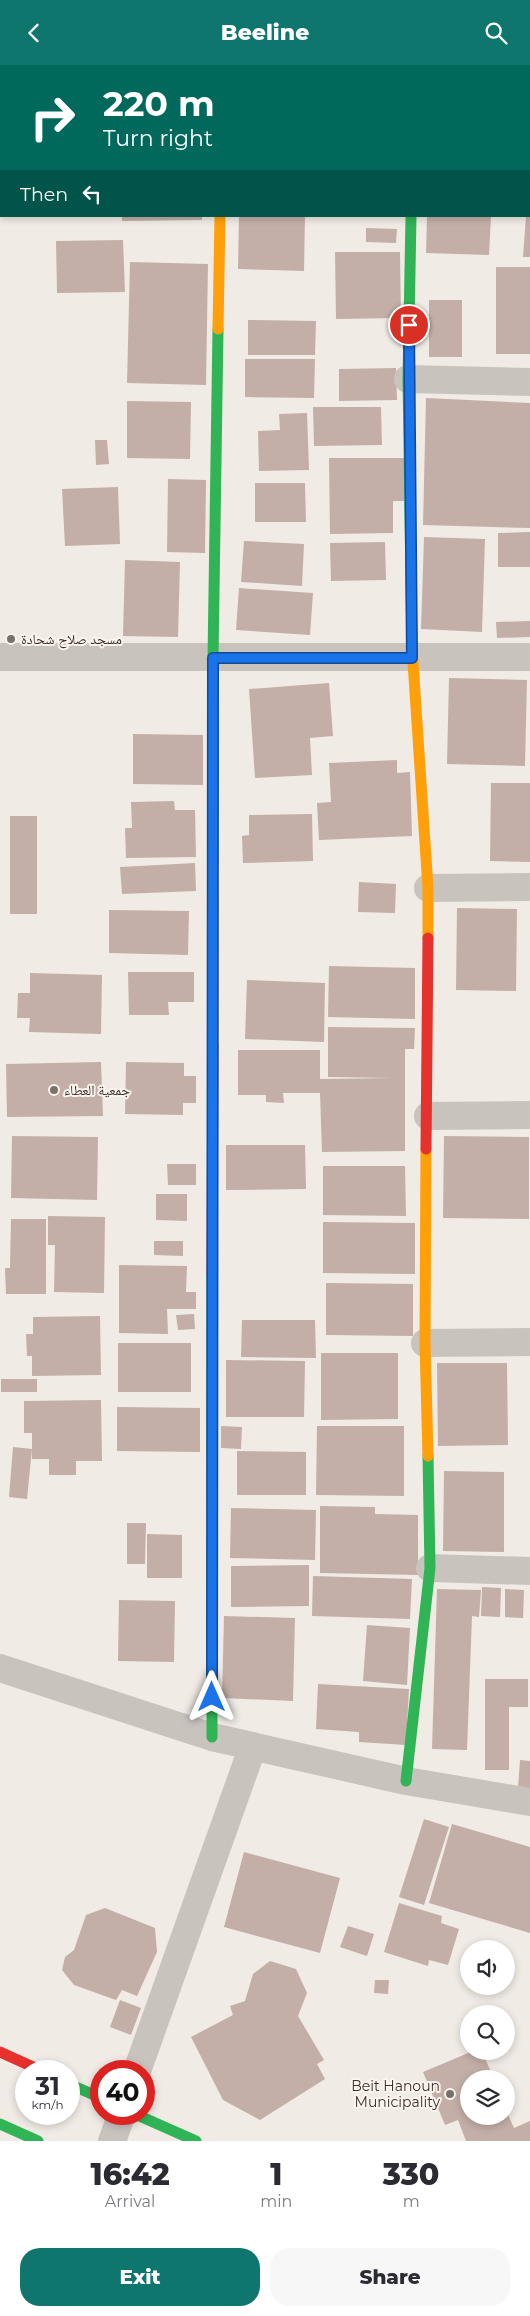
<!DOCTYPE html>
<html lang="en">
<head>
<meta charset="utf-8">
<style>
	body { margin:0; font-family:Montserrat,"Noto Naskh Arabic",sans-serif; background:#f7f7f7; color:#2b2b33; height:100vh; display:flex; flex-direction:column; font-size:19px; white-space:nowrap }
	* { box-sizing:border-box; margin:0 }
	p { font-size:16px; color:#7c7c81 }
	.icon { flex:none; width:28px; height:28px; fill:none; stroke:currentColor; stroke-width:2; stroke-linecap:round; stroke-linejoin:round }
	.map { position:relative; height:2076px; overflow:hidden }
	.side { display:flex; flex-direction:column; background:#fff; flex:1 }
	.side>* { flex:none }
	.banner { position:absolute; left:0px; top:0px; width:530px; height:152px; box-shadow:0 2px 8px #0003; background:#00695c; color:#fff; overflow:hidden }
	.fabs { position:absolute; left:460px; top:1875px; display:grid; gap:10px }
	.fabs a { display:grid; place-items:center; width:55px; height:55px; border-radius:50%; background:#fff; box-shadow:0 2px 8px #0003; font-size:25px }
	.speed { position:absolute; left:15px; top:1995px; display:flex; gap:10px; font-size:25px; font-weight:700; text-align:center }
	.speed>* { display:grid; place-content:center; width:65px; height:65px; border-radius:50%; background:#fff; box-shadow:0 2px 8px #0003; line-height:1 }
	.speed small { font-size:12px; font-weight:400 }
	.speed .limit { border:8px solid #d22; background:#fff; color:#111 }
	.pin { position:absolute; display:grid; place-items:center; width:42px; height:42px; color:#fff; margin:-21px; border:2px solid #fff; border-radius:50%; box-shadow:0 1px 5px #0007 }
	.me { position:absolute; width:55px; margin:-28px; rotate:0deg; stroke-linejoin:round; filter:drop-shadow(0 0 4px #0008) }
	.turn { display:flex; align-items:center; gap:18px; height:105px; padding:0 20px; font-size:22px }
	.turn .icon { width:65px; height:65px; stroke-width:2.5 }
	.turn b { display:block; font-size:35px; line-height:42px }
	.then { display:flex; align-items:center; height:48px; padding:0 20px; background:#0003; gap:10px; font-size:19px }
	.eta { display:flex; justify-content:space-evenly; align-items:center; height:85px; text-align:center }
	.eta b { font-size:30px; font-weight:800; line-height:35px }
	.button { display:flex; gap:10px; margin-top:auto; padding:10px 20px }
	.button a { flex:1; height:58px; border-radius:20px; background:#0f766e; color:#fff; font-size:20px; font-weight:800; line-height:58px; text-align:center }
	.button a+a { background:#f7f7f7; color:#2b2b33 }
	header { display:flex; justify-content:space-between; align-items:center; height:65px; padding:0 20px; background:#0f766e; color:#fff; font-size:22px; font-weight:800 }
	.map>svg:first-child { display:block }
	.building { fill:#c3afa7 }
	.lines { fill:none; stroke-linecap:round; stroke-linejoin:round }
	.street { stroke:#c9c3be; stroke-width:28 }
	.fast { stroke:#30b455; stroke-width:11 }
	.slow { stroke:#ff9f0a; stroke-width:11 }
	.jam { stroke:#e5322d; stroke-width:11 }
	.route-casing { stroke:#114b97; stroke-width:12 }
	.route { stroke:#1a73e8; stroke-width:9 }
	.poi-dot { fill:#7a716c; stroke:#fbf5ee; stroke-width:2 }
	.labels { text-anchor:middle; stroke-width:4; stroke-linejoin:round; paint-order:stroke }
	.poi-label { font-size:14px; fill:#3b302b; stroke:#fbf5ee; text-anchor:start }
</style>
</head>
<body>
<header><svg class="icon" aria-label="back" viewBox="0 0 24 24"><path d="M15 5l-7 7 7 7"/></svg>Beeline<svg class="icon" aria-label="search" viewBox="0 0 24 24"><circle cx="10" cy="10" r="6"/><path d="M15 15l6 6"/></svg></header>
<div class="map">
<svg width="530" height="2076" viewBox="0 0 530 2076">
	<rect width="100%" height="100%" fill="#f0ebe5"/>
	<path class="building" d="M122,151h80v4l-80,1z
		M239,151h66l-1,55 -66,-2z
		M427,151h64l-2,39 -63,-2z
		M526,151h4v41h-7z
		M366,163l31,1 -1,14 -30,-1z
		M123,175l2,52 -68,1 -1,-52z
		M335,187h65l1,66 -65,1z
		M130,197l78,2 -2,121 -79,-2z
		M496,202h34v87h-34z
		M429,235h33v57h-33z
		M248,255l68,1 -1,34h-67z
		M245,294h70l-1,39 -69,-1z
		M396,303l1,32 -58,1v-32z
		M426,333l104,5v125l-107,-3z
		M127,336l64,1 -1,57 -63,-1z
		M313,342h68l1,38 -68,1z
		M307,348l2,57 -50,1 -1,-40 22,-1 -1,-16z
		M95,375h12l2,24 -13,1z
		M329,393h75v43h-11v32l-63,1z
		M168,414l38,1 -1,73 -38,-1z
		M255,418h50l1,39h-51z
		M118,422l2,57 -55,2 -3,-57z
		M530,467v35h-32v-34z
		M424,472l61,2 -3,93 -61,-3z
		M244,476l60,3 -2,42 -61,-4z
		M385,477l1,38 -55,1 -1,-38z
		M125,495l55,2 -2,75 -55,-1z
		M239,523l74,5 -3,42 -74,-5z
		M530,556v16l-33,1 -1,-16z
		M449,613l78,2 -2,86 -78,-2z
		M329,618l4,53 -23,2 2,37 -57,3 -6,-89z
		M133,669l70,1v50l-70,-1z
		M397,695v13l13,-1 2,64 -93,4 -2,-37 14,-1 -2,-39z
		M491,718h39v79l-40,-1z
		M174,736l1,9h20l1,47 -70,1 -1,-30h7l-1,-26z
		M312,749l1,47 -70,2 -1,-27 7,-1v-20z
		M10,751h27v98h-27z
		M195,798l1,28 -74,3 -2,-27z
		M359,817l37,2 -1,29 -37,-1z
		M457,843l60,1 -1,82 -60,-1z
		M109,845l80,1 -1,44 -79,-2z
		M329,901l86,2v51l-87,-2z
		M128,907h66v30h-26l1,13h-40z
		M30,908l72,2 -1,59 -72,-2 1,-14h-13l1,-25h12z
		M247,915l78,3 -1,59 -79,-3z
		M328,962l87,1 -1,21h-9v102l-83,1 -2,-59h-37l1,10 -18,-1v-7h-28v-45h82v29l73,-1 -65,-1z
		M101,997l2,54 -96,1 -1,-53z
		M126,997l58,1v13h12v27h-13v12l-58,-1z
		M12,1071l86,1 -1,63 -86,-2z
		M444,1071l85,1v82l-86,-1z
		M226,1080h79l1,44 -80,1z
		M167,1099h29v21h-28z
		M323,1101h82l1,50 -83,-1z
		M156,1129h31v27l-31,-1z
		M48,1151l57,1 -1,76 -50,-1 1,-47h-7z
		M11,1154h35v75h-40l-1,-26h5z
		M323,1157l92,1v51l-92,-1z
		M154,1176h29v15l-29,-1z
		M119,1200l68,1 -1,26h10v17h-29l1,25 -49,-1z
		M326,1218l87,1v52l-87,-1z
		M194,1249l1,15 -17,1 -2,-15z
		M100,1251l1,59 -69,1v-20h-5l-1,-22h7v-17z
		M242,1255h73l1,38 -75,-1z
		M118,1278h73v49h-73z
		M321,1288h77v66l-77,1z
		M226,1295l79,1 -1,56h-78z
		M437,1298h70l1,82 -70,1z
		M1,1314h36v13h-36z
		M101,1335l1,61h-26v14h-27v-16h-17v-26h-8v-32z
		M117,1342l83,1v44l-83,-1z
		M221,1361l21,1 -1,22 -20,-1z
		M317,1361h87v70l-88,-1z
		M13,1382l19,2 -5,50 -18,-2z
		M237,1386l69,1v43h-69z
		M444,1406l60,1v80l-61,-1z
		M320,1441l55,1v7l43,1v60l-98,-2z
		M231,1443l85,2 -1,50 -85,-2z
		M127,1458h19l-1,41h-18z
		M147,1469l35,1v43h-35z
		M309,1500v41l-78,1v-41z
		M313,1511l99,3 -2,40 -98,-3z
		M482,1522l19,1 -1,29 -19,-1z
		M437,1524l44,1 -2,27 -7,-1 -5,134 -35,-1z
		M505,1524l19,1 -1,28 -18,-1z
		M119,1535l56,1 -1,61 -56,-1z
		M224,1551l71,2 -2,83 -71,-3z
		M367,1560l43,3 -3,57 -44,-4z
		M485,1614h43v28h-19v63h-24z
		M318,1619l91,5 -3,56 -47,-3v-10l-43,-3z
		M520,1695l10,1v28l-12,-1z
		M424,1754l25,8 -25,78 -25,-8z
		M452,1759l78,23v86l-101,-30z
		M244,1787l96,26 -20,75 -96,-26z
		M399,1838l43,13 -1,7 18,6 -11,36 -19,-5 -1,6 -44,-14z
		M105,1843l50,20 2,24 -20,44 -15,-6 -6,10 -42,-15 -12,-15 3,-13 9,-7 12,-35z
		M348,1861l26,8 -7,22 -27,-9z
		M270,1896l26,8 11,24 -9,23 26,44 -7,4 8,15 -65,41 -37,-20 -32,-63 42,-22 -3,-9 15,-5 8,-27z
		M375,1915h14l-1,14 -14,-1z
		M120,1935l21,8 -10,27 -21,-8z
		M473,1986h9l12,28h-25v37h37v-6l8,18 16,-7v20h-64l-8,-21 -13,5 -22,-53z"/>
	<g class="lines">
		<path class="street" d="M222,1v-1
			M413,1v-1
			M529,76h1
			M408,314l122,3
			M0,592h530
			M428,823l102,-1
			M428,1051l102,-1
			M425,1278l105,-1
			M430,1503l100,3
			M0,1603l212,69 194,44 124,21
			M137,2006l116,-325
			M112,2076l10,-27"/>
		<path class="fast" d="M411,151l-3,163 4,268
			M213,786v-193l5,-329
			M212,1672v-463
			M406,1716l24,-213 -2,-112
			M69,2019l32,14
			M135,2049l61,27
			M0,2059l38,17"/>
		<path class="slow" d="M218,264l2,-113
			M412,582l16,241v50
			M213,981v-195
			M426,1084l-1,194 3,113"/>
		<path class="jam" d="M426,1084l2,-211
			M212,1209l1,-228
			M0,1987l42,19"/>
	</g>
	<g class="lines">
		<g class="route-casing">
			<path id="route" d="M212,1632l1,-1039h199l-3,-333"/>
		</g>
		<use href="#route" class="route"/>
	</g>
	<g class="poi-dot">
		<circle cx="11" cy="574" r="5"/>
		<circle cx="54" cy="1025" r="5"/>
		<circle cx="450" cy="2029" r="5"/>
	</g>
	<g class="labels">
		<g class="poi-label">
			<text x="21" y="579">مسجد صلاح شحادة</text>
			<text x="64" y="1030">جمعية العطاء</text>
			<text x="440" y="2026" text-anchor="end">Beit Hanoun<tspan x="440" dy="16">Municipality</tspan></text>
		</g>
	</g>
</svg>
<div class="fabs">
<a><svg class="icon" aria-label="sound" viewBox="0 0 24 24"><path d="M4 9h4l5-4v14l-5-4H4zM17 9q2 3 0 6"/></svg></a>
<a><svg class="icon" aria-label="search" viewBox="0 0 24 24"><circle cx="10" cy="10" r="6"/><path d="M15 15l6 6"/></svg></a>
<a><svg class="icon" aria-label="layers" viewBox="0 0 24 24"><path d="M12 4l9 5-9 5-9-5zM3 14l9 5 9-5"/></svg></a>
</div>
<div class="speed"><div>31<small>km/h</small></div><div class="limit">40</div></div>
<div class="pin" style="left:409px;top:260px;background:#d93025"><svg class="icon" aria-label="arrive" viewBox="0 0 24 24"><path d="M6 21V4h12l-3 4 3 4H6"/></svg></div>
<svg class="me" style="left:212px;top:1632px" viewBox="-20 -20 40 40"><path d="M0-17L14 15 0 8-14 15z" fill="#1a73e8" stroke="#fff" stroke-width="4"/></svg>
<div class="banner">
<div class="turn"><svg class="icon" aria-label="right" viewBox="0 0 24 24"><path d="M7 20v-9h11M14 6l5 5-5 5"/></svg><div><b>220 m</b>Turn right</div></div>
<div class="then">Then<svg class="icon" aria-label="left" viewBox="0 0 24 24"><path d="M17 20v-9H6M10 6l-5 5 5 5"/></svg></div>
</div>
</div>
<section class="side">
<div class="eta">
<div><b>16:42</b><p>Arrival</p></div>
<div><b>1</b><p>min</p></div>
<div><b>330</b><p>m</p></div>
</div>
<div class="button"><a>Exit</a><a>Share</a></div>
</section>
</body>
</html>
